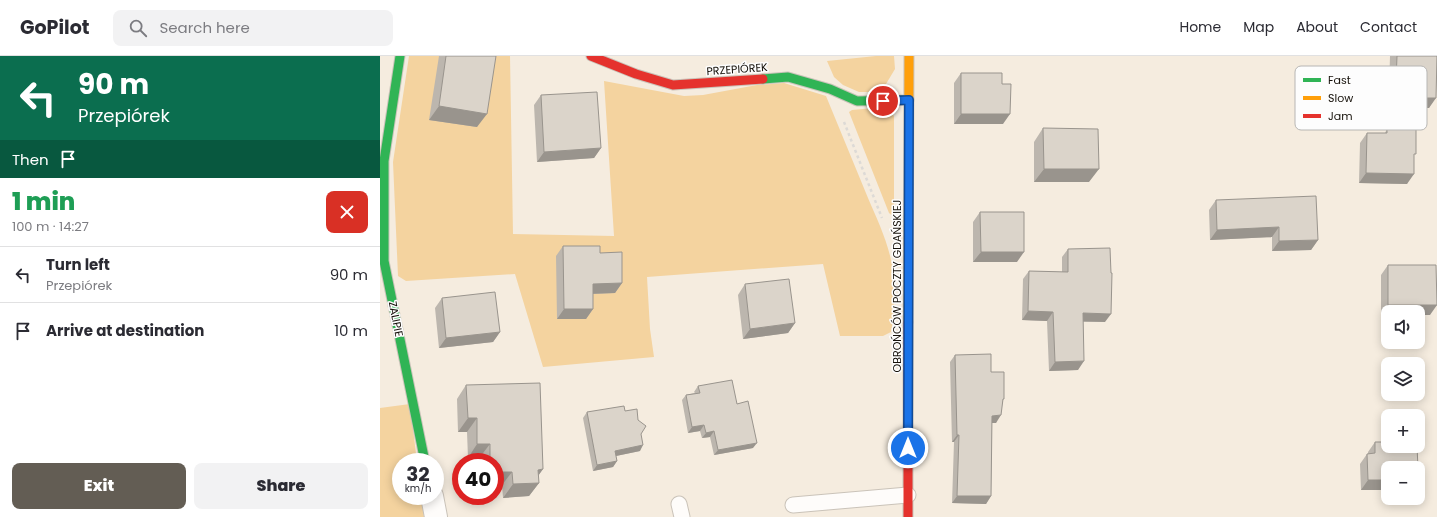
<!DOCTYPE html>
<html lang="en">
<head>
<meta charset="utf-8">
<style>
	body { margin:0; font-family:Poppins,sans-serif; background:#f2f2f3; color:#2b2b33; height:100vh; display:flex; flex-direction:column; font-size:15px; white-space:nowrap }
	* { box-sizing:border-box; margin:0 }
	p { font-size:13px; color:#7c7c81 }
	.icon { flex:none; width:22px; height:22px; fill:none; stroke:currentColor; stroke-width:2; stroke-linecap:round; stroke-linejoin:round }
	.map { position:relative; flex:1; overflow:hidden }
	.panel { display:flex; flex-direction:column; background:#fff; width:380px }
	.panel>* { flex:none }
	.guide { background:#0b6e4f; color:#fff; overflow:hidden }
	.buttons { position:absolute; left:1001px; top:249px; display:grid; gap:8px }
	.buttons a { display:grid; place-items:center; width:44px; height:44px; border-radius:8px; background:#fff; box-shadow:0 2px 10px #0003; font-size:20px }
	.speed { position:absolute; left:12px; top:397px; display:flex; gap:8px; font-size:20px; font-weight:700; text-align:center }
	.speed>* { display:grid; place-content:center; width:52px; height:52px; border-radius:50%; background:#fff; box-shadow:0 2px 10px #0003; line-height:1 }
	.speed small { font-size:10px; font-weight:400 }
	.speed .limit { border:6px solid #d22; background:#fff; color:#111 }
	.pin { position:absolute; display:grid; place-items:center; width:34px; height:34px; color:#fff; margin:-17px; border:2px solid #fff; border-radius:50%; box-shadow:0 1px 4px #0007 }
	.me { position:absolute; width:44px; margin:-22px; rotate:0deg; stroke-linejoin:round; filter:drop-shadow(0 0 3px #0008) }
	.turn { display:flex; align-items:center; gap:14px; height:84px; padding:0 12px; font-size:18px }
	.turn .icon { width:52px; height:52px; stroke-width:2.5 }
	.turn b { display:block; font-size:28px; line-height:34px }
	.then { display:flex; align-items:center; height:38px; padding:0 12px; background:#0003; gap:8px; font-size:15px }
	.round { display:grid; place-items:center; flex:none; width:42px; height:42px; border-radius:8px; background:#f2f2f3 }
	.summary { display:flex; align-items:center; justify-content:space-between; height:68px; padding:0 12px }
	h1 { font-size:24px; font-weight:800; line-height:30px; color:#1e9e55 }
	.primary-button { display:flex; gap:8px; margin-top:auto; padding:8px 12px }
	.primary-button a { flex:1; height:46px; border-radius:8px; background:#635d54; color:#fff; font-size:16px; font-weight:800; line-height:46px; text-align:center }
	.primary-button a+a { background:#f2f2f3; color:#2b2b33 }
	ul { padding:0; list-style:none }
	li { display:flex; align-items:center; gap:12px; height:56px; padding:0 12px; border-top:1px solid #e1e1e2 }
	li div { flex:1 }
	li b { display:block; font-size:15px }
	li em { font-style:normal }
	header { display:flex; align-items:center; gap:24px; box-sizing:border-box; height:56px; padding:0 20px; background:#fff; border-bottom:1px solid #e1e1e2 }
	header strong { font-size:19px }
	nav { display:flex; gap:22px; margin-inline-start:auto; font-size:14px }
	.search { width:280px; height:36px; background:#f2f2f3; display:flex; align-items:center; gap:10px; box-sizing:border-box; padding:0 14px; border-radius:8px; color:#7c7c81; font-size:15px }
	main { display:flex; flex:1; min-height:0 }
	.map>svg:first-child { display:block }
	.green { fill:#f4d39f }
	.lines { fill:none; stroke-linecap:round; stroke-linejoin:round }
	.lane-casing { stroke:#cac3b9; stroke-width:17 }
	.street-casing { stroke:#cac3b9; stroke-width:24 }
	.fast-casing { stroke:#cac3b9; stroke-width:11 }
	.slow-casing { stroke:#cac3b9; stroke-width:11 }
	.jam-casing { stroke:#cac3b9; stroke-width:11 }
	.path { stroke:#dddad6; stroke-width:2.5; stroke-dasharray:3 3; stroke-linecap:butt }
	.lane { stroke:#fefcfa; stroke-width:15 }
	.street { stroke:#fefcfa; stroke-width:22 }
	.fast { stroke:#30b455; stroke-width:9 }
	.slow { stroke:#ff9f0a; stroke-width:9 }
	.jam { stroke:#e5322d; stroke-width:9 }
	.wall { fill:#bcb6ae }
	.shaded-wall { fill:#99948d }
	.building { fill:#dbd4ca; stroke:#99948d }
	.route-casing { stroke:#114b97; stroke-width:10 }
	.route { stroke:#1a73e8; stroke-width:7 }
	.labels { text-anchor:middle; stroke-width:3; stroke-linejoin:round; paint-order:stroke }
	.street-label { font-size:11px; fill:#151009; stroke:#fdfdfd }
	.key { fill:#fdfdfd; stroke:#b7b6b4; stroke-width:1 }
	.key-label { font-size:11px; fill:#151009 }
</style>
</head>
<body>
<header>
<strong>GoPilot</strong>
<div class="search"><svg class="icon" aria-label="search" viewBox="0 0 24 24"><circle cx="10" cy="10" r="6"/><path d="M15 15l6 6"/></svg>Search here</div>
<nav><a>Home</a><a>Map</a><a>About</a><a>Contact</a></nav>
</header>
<main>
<section class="panel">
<div class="guide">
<div class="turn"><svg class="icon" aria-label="left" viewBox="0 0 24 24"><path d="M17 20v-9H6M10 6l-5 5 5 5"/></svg><div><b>90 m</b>Przepiórek</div></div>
<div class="then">Then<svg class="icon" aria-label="arrive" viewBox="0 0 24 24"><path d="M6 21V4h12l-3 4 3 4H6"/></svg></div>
</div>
<div class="summary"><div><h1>1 min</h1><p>100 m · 14:27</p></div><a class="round" style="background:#d93025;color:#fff"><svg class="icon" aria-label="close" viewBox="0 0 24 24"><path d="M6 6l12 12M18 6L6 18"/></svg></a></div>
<ul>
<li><svg class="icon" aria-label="left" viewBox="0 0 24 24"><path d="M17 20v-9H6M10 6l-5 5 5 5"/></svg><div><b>Turn left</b><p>Przepiórek</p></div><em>90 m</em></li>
<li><svg class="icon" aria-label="arrive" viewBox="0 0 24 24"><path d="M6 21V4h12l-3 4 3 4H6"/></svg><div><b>Arrive at destination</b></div><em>10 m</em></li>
</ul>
<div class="primary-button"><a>Exit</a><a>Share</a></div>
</section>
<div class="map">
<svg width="1057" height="461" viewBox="0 0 1057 461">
	<rect width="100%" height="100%" fill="#f5ecdf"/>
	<path class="green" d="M29,0h101l3,178 101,2 -10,-155 80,15 19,-1 54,-10 27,-2 42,13c14,34 28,68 42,102 9,21 20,44 24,67 3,18 3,48 -1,67l-8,4h-43l-17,-72 -176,13 3,52 4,28 -111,10 -28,-93 -109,7 -8,-5 -5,-114z
		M496,0h18l1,13 -9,15 -12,8h-15l-16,-7 -9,-8 -7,-16z
		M505,51l9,9v101l-5,-4 -40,-101 3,-2z
		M30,348l7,58h-16v34h21l2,21h-44v-109z"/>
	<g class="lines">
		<g class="lane-casing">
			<path id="lane" d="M299,448l3,13
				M413,449l115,-10"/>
		</g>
		<g class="street-casing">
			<path id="street" d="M52,440l4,21"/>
		</g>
		<g class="fast-casing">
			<path id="fast" d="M20,0l-16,105v100l41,201
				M383,23l25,-2 42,12 27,12 52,-1"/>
		</g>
		<g class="slow-casing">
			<path id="slow" d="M528,266l1,-266"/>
		</g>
		<g class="jam-casing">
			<path id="jam" d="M211,0l45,18 37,11 90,-6
				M528,461v-195"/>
		</g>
		<path class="path" d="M464,66l38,96"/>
		<use href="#lane" class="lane"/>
		<use href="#street" class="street"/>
		<use href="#fast" class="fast"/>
		<use href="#slow" class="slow"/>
		<use href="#jam" class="jam"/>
	</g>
	<path class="wall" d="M59,0h57l-19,71 -48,-7z
		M1010,0h47l-1,37 -7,15h-28v-16h-12z
		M581,17l42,51h-49v-41z
		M161,39l60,53 -7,10 -57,4 -3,-57z
		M663,72l46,54h-55v-40z
		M1007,73l27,28 -7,27 -48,-1 1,-40 7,-10h18z
		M836,144l102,40 -7,10 -39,1v-14l-62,3 -1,-30z
		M600,156l37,50h-44v-40z
		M183,190l37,7 22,30 -7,10 -22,1v15l-7,10h-29l-1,-63z
		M688,193l37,73h-22l-5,48 -29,1 -2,-50 -25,-1 1,-41 6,-8 33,1v-15z
		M1008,209l42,50h-12v-3h-30v3h-7v-40z
		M365,228l50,39 -7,10 -45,6 -5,-44z
		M62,242l58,34 -7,10 -54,6 -4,-40z
		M575,299l36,17 12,29 -7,22h-4l-1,73 -5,8 -34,-1 2,-61h-2l-2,-80z
		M86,329l77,84 -5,7 1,7 -10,13 -26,2 -1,-13h-7v-23h-15v-5l-12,1 -1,-26h-9l-1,-33z
		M318,330l39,18 16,44 -39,7 -4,-18 -8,1 -2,-7 -12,2 -6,-33 4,-5 9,-2 -1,-1z
		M245,355l13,9 3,14 -1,17 -24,5 1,5 -4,6 -20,4 -10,-53 4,-6z
		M995,386l13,26v22h-27l-1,-26 7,-10h1v-2z"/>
	<path class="shaded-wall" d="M1016,26h12l-7,10h-12z
		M1028,42h28l-7,10h-28z
		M59,50l48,8 -10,13 -48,-7z
		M581,58h49l-7,10h-49z
		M221,92l-7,10 -57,4 7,-10z
		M664,113h55l-10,13h-55z
		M986,117l48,1 -7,10 -48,-1z
		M899,171l-7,10 -62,3 7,-10z
		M938,184l-7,10 -39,1 7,-10z
		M601,196h43l-7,10h-44z
		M242,227l-7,10 -29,1 7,-10z
		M1008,249h49l-7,10h-12v-3h-30v3h-7z
		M184,253h29l-7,10h-29z
		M648,255l25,1 -6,9 -25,-1z
		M703,257l28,1 -6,8 -28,-1z
		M415,267l-7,10 -45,6 7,-10z
		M120,276l-7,10 -54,6 7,-10z
		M704,305l-6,9 -29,1 6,-9z
		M621,359l-5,8h-9l5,-7z
		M88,362h9l-10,14h-9z
		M324,369l-4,6 -12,2 4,-6z
		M334,375l-4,6 -8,1 4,-5z
		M577,379h2l-5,7h-2z
		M377,387l-4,5 -39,7 4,-5z
		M97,388h13l-10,13 -12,1z
		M263,389l-3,6 -29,6 4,-6z
		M237,405l-4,6 -20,4 4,-6z
		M115,408h4l-4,6z
		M163,413l-10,14 5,-13z
		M119,416h13l-10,13h-7v-7z
		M988,424h20v10h-27z
		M159,427l-10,13 -26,2 10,-14z
		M577,440h34l-5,8 -34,-1z"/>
	<path class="building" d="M66,0h50l-9,58 -48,-8z
		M1017,0h40l-1,42h-28v-16h-12z
		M581,17h41v11h9l-1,30h-49z
		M217,36l4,56 -57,4 -3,-57z
		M663,72l55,1 1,40h-55z
		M1007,73h29v25h-2v20l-48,-1 1,-40h20z
		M936,140l2,44 -39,1v-14l-62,3 -1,-30z
		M600,156h44v40h-43z
		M183,190h37v7l22,-1v31l-29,1v25h-29z
		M730,192l1,25h1l-1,41 -28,-1 1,48 -29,1 -2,-50 -25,-1 1,-40 39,1v-23z
		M1008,209h48l1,40h-49z
		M409,223l6,44 -45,6 -5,-45z
		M115,236l5,40 -54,6 -4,-40z
		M611,298v18h13v27h-1l-2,16 -9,1 -1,80h-34l2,-61h-2l-2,-80z
		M352,324l5,24 11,-3 9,42 -39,7 -4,-19 -8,2 -2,-8 -12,2 -6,-32 14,-2 -2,-7z
		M160,327l3,86 -5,1 1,13 -26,1 -1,-12h-13v-8h-4v-2h-5v-18h-13v-26h-9l-2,-33z
		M244,350l1,5 12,-2 1,11 8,6 -5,8 2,11 -28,6 2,10 -20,4 -10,-53z
		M995,386h13v4h29l1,22h-30v12h-20l-1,-26 8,-1z"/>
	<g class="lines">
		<g class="route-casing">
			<path id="route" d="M503,45l26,-1 -1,348"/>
		</g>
		<use href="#route" class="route"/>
	</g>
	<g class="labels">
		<g class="street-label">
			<text transform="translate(357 13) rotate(-4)" y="4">PRZEPIÓREK</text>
			<text transform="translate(517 230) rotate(-90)" y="4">OBROŃCÓW POCZTY GDAŃSKIEJ</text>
			<text transform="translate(16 263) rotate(79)" y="4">ZALIPIE</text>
		</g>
	</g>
	<rect x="915" y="10" width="132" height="64" rx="6" class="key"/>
	<rect x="923" y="22" width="18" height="4" fill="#30b455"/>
	<rect x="923" y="40" width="18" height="4" fill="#ff9f0a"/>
	<rect x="923" y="58" width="18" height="4" fill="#e5322d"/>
	<g class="key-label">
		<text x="948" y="28">Fast</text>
		<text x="948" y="46">Slow</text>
		<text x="948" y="64">Jam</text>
	</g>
</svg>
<div class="buttons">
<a><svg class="icon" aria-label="sound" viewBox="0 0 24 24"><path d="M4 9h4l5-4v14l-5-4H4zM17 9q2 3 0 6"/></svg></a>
<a><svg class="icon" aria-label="layers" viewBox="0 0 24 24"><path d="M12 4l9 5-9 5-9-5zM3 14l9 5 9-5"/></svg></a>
<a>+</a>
<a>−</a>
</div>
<div class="speed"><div>32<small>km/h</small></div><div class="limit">40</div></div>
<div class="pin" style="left:503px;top:45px;background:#d93025"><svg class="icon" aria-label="arrive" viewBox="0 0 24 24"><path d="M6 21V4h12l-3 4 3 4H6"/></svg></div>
<svg class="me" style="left:528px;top:392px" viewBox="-20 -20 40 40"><circle r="17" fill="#1a73e8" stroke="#fff" stroke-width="3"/><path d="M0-11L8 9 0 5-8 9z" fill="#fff"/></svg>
</div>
</main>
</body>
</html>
